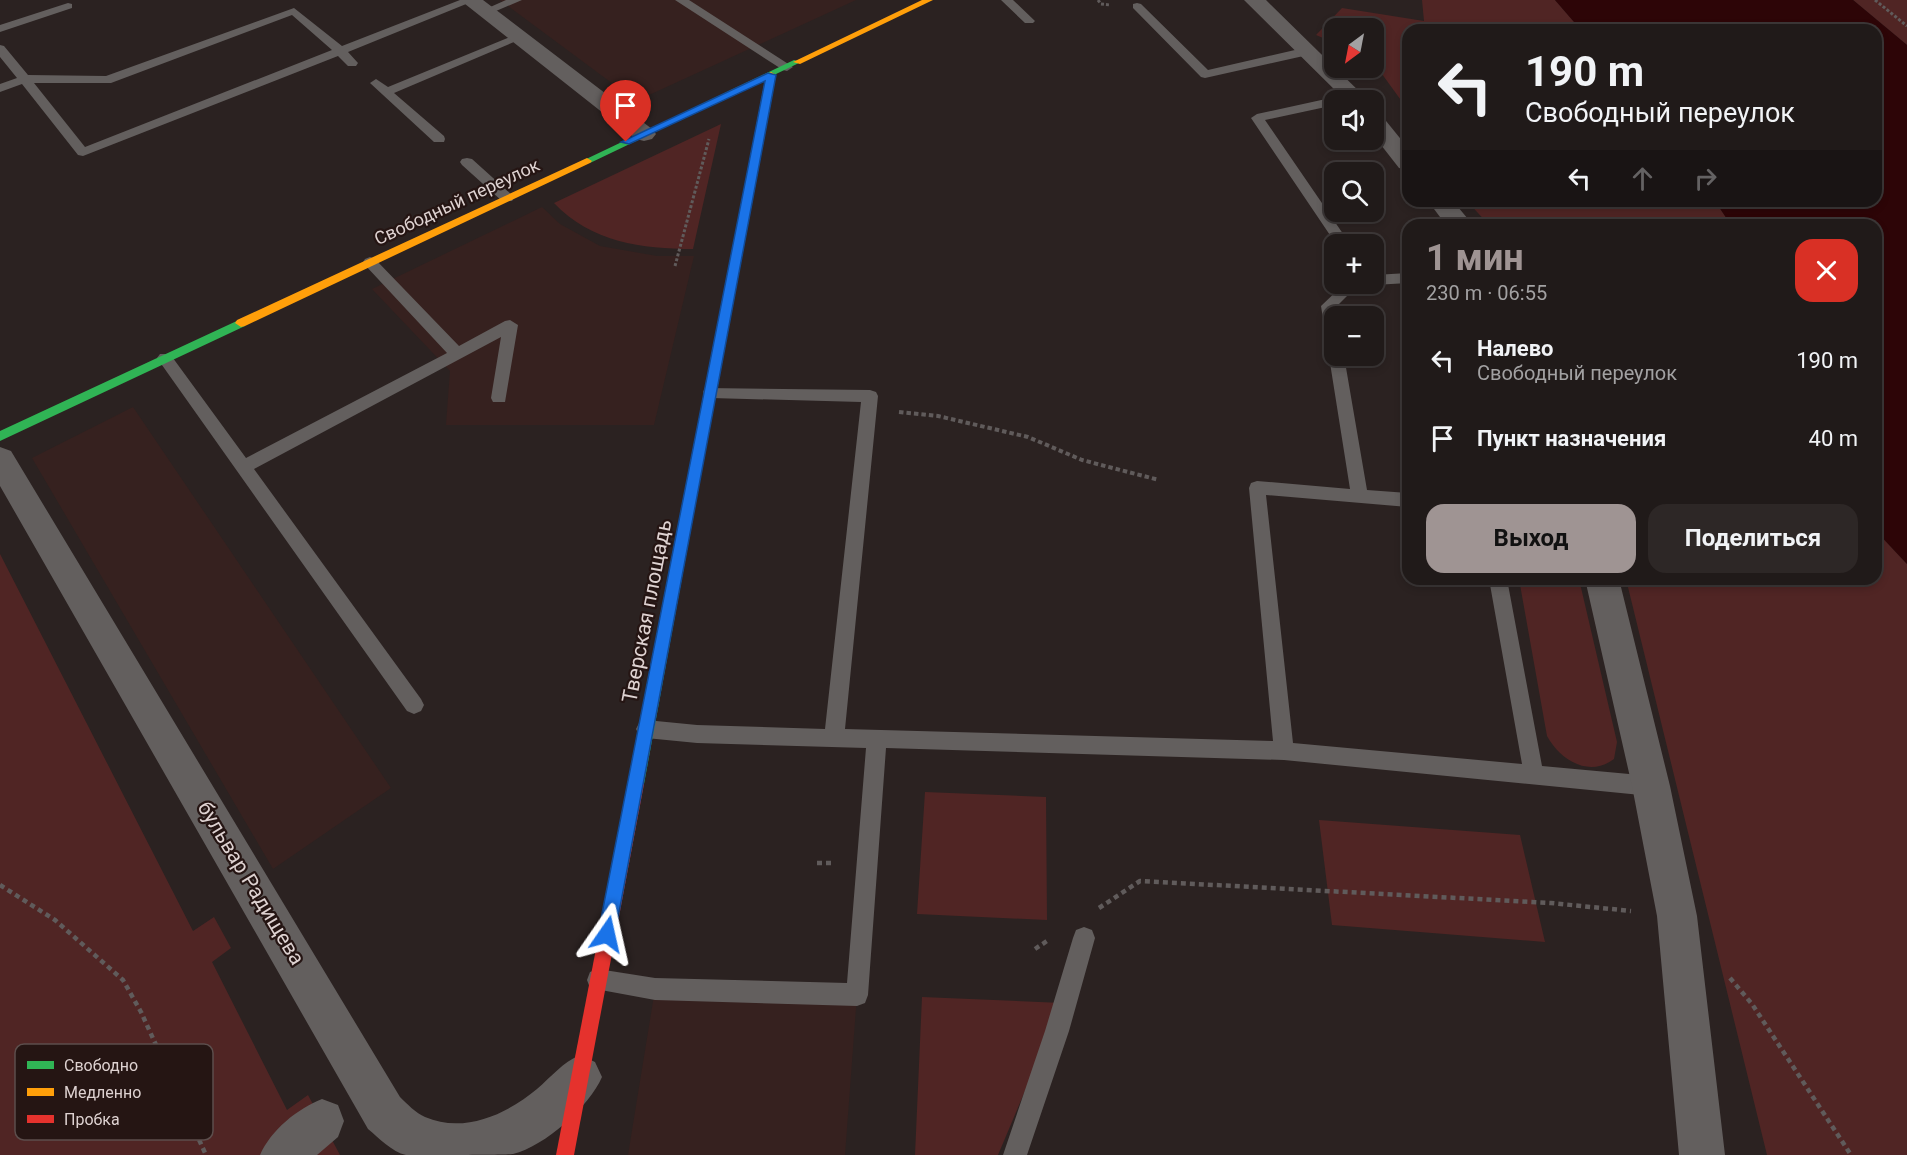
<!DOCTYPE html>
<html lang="ru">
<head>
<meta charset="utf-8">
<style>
	body { margin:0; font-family:Roboto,sans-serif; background:#2d2726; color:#f1f3f6; height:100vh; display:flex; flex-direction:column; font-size:22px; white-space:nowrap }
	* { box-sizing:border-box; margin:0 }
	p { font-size:20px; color:#a2a1a2 }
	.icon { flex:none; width:33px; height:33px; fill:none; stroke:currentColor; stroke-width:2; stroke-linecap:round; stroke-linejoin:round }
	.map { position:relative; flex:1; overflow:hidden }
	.details { position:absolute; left:1402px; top:219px; width:480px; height:366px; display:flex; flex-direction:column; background:#201a19; border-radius:18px; box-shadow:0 3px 9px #0003,0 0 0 2px #3d3838 }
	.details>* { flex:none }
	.guide { position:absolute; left:1402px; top:24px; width:480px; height:183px; border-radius:18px; box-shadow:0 3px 9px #0003,0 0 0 2px #3d3838; background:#201a19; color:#f1f3f6; overflow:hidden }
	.needle { width:39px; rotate:212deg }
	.fabs { position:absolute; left:1324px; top:18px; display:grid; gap:12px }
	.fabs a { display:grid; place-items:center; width:60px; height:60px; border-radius:12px; background:#201a19; box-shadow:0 3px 9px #0003,0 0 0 2px #3d3838; font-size:30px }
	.pin { position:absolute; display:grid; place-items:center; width:51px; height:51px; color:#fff; margin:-62px -26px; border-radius:50% 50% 50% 0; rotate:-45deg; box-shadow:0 0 6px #0007 }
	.pin .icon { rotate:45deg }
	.me { position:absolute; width:66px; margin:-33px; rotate:11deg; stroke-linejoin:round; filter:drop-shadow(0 0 4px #0008) }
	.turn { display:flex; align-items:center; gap:21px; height:126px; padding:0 24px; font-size:27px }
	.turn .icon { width:78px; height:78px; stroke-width:2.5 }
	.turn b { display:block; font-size:42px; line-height:51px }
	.lanes { display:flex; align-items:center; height:57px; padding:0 24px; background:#0003; justify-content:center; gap:30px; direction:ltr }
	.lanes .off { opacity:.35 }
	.round { display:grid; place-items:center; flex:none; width:63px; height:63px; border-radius:18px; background:#2d2726 }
	.summary { display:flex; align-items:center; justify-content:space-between; height:102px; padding:0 24px }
	h1 { font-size:36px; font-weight:700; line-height:45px; color:#9f9493 }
	.button { display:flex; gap:12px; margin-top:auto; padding:12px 24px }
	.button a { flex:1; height:69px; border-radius:18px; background:#9f9493; color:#111; font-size:24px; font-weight:700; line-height:69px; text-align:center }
	.button a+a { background:#2d2726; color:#f1f3f6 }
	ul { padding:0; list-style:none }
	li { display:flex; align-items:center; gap:18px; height:78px; padding:0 24px }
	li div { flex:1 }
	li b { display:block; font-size:22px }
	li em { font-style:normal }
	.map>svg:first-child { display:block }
	.built { fill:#36211f }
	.green { fill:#502524 }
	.water { fill:#2d0507 }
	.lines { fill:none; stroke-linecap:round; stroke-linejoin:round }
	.path-far2 { stroke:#605b5b; stroke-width:3; stroke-dasharray:3 2; stroke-linecap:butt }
	.path-far1 { stroke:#605b5b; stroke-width:4; stroke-dasharray:4.5 3; stroke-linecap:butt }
	.path { stroke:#605b5b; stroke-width:4.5; stroke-dasharray:5 4; stroke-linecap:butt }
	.lane { fill:#635f5e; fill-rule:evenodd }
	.street { fill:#635f5e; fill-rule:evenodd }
	.fast { fill:#30b455; fill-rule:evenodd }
	.slow { fill:#ff9f0a; fill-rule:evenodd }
	.jam { fill:#e5322d; fill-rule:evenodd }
	.route { fill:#1a73e8; stroke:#114b97; stroke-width:1.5 }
	.labels { text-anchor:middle; stroke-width:4.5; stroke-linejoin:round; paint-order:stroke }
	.far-street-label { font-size:18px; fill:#ded2d1; stroke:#251513 }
	.street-label { font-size:21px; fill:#ded2d1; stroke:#251513 }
	.key { fill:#251513; stroke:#5c4e4c; stroke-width:1.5 }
	.key-label { font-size:16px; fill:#ded2d1 }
</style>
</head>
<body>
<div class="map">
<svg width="1907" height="1155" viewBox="0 0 1907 1155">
	<rect width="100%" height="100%" fill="#2b2221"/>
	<path class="built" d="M500,0h356l-220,101z
		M542,207l18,17 40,22 57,10h37l-40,169h-208l4,-54 -78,-82z
		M133,407l258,381 -118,81 -241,-411z
		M655,989l202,6 -12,160h-217z"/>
	<path class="green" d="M1422,0h133l26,30h-173v95l-8,-6 3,-16 -29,-40v-35h-39v15l-19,-8 26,-27 82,13z
		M1853,0h54v45z
		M721,124l-28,125c-51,0 -102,-7 -139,-46z
		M1467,201h248l16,24h-242z
		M1877,532l30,32v591h-140l-141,-576h250z
		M0,554l193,377 21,-14 17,31 -19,14 75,148 21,-15 32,60h-340z
		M1519,579h60l38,163 -3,17c-25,19 -54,1 -67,-23z
		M925,792l121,5 1,123 -130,-6z
		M1319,820l201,15 25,107 -213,-17z
		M922,997l140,6 -64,152h-83z"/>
	<path class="water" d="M1555,0h298l54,45v519l-30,-32 -1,-307h-145l-16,-24h161v-171h-295z"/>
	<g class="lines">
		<path class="path-far2" d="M1098,0l3,4 9,1
			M1875,0l32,26
			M675,266l34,-127"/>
		<path class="path-far1" d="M899,412l39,4 90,21 54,23 77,20"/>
		<path class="path" d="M817,863h17
			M0,885l55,35 68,60 18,32 65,143
			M1099,908l41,-27 411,22 80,8
			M1035,949l12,-8
			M1730,978l22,26 99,151"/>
		<path class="lane" d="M460,0h16l-128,52 10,11 -2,3h-8l-10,-10 -255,100 -5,-1 -56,-71 -22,8v-8l17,-6 -17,-21v-12l4,1 24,29 78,1 188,-68 48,38zM292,15l40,35 -247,97 -51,-64h77z
			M506,0h16l-33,14 -4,1 -6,-3z
			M675,0h14l104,67 -6,4 -4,-1z
			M1001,0h12l22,21 -2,2h-8z
			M68,3l4,1v4l-72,24v-7z
			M1137,3l4,1 67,66 100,-23 6,4 -6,4 -103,23 -4,-1 -68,-69v-4z
			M517,34l6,3 -2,2 -127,54 50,43 1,3 -1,3h-10l-64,-59 6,-4 12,8z
			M1335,97l6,3h-6v5l-70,15 85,124h-14l-85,-126 6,-4z
			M467,158l5,1 40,36 2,3 -2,3h-10l-40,-36 -2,-3 2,-3z
			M370,257l5,2 84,87 46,-25 5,-1 8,5 -13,77h-12l-2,-4 10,-61 -247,132 167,230 3,6 -3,6 -7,3 -7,-3 -250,-353 3,-4h10l76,104 201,-105 -82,-88 -2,-3 2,-3z
			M1408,273v10l-34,2 -5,-1h5v-9z
			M1344,284h15l-23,23 -1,49h9l23,134 41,3v14l-142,-12 27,248 229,21 -33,-185h18l35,187 109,10 7,3 3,7 -3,7 -7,3 -367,-36 -398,-12 -18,247 -3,8 -8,3 -202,-6 -65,-12 -3,-8 3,-8 8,-3 57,9 192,5 19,-235 -169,-5 -51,-5 -7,-3 -3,-6 3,-6 7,-3 51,5 128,4 36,-327 -150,-4 -6,-2 -2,-4 2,-4 165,2 6,2 2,4 -33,333 428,12 -24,-253 2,-5 6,-2 93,8 -29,-183z
			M1084,927l8,3 3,8 -26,93 -42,124h-24l42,-124 28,-93 3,-8z"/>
		<path class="street" d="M460,0h23l169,129 4,5 -4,5 -8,2 -8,-2z
			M1244,0h22l102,100h-23z
			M1374,114l8,2 26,32v22l-9,-2 -25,-32z
			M1428,201h25l20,24h-27z
			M0,447l11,4 389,646c7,7 16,16 25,20 39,17 82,-3 112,-28 15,-13 25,-26 43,-34l15,7 7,15c-13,30 -57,69 -89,77 -11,1 -94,1 -107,1 -14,-3 -27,-17 -38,-26l-368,-643z
			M1585,579h34l51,207 27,130 28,239h-46l-22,-239 -25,-130z
			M322,1099l16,6 6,16 -6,16 -21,18h-57c11,-25 37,-46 62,-56z"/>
		<path class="fast" d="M794,60l7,2 -211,101 -8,-2z
			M241,319l4,1v6l-245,115v-10z
			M689,502l6,5 -51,277 -3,5 -5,2 -5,-2 -3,-5 55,-277z"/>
		<path class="slow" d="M922,0h11l-133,64 -7,-2z
			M771,72l5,3 -81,432 -6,5 -6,-5 83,-432z
			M587,158l5,3 -2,2 -345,163 -4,1 -6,-4 2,-3z"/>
		<path class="jam" d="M636,777l5,2 3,5 -70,371h-18l72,-371 3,-5z"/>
	</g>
	<path class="route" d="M768,73l8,2 -161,859 -2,6 -6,3 -6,-3 -3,-6 167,-853 -136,63 -8,-2z"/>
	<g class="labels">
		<g class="far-street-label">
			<text transform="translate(457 202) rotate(-25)" y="6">Свободный переулок</text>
		</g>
		<g class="street-label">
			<text transform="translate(647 611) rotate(-79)" y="7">Тверская площадь</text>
			<text transform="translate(251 883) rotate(59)" y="7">бульвар Радищева</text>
		</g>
	</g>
	<rect x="15" y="1044" width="198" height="96" rx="9" class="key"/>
	<rect x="27" y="1061" width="27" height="8" fill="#30b455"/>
	<rect x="27" y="1088" width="27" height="8" fill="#ff9f0a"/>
	<rect x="27" y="1115" width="27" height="8" fill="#e5322d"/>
	<g class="key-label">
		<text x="64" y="1071">Свободно</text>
		<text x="64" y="1098">Медленно</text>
		<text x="64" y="1125">Пробка</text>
	</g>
</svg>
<div class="fabs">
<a><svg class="needle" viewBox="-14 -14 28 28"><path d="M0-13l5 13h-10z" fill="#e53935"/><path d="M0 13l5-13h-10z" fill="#a2a1a2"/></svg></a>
<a><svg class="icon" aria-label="sound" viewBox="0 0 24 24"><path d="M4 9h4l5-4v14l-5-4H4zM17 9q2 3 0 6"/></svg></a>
<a><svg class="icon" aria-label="search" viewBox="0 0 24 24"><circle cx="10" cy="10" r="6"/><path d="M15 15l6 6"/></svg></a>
<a>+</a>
<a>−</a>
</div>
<div class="pin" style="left:626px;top:142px;background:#d93025"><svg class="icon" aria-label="arrive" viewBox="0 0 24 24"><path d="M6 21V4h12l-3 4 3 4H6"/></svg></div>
<svg class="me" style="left:607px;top:934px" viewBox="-20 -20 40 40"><path d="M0-17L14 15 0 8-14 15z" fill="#1a73e8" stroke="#fff" stroke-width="4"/></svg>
<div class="guide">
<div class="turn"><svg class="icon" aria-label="left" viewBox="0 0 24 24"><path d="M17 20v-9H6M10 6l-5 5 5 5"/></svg><div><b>190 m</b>Свободный переулок</div></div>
<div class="lanes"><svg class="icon" aria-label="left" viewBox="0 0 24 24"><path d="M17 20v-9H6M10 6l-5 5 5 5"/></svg><svg class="icon off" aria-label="ahead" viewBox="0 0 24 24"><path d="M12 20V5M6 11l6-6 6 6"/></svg><svg class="icon off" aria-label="right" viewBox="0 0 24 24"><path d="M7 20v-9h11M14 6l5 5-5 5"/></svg></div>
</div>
<section class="details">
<div class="summary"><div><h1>1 мин</h1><p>230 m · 06:55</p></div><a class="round" style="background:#d93025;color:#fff"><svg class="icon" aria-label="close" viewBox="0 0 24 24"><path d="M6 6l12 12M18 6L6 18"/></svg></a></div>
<ul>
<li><svg class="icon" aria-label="left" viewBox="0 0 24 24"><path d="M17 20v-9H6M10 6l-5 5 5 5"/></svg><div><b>Налево</b><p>Свободный переулок</p></div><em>190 m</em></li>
<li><svg class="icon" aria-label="arrive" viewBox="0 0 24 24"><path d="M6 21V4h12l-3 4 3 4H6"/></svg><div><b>Пункт назначения</b></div><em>40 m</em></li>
</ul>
<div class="button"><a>Выход</a><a>Поделиться</a></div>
</section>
</div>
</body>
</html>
